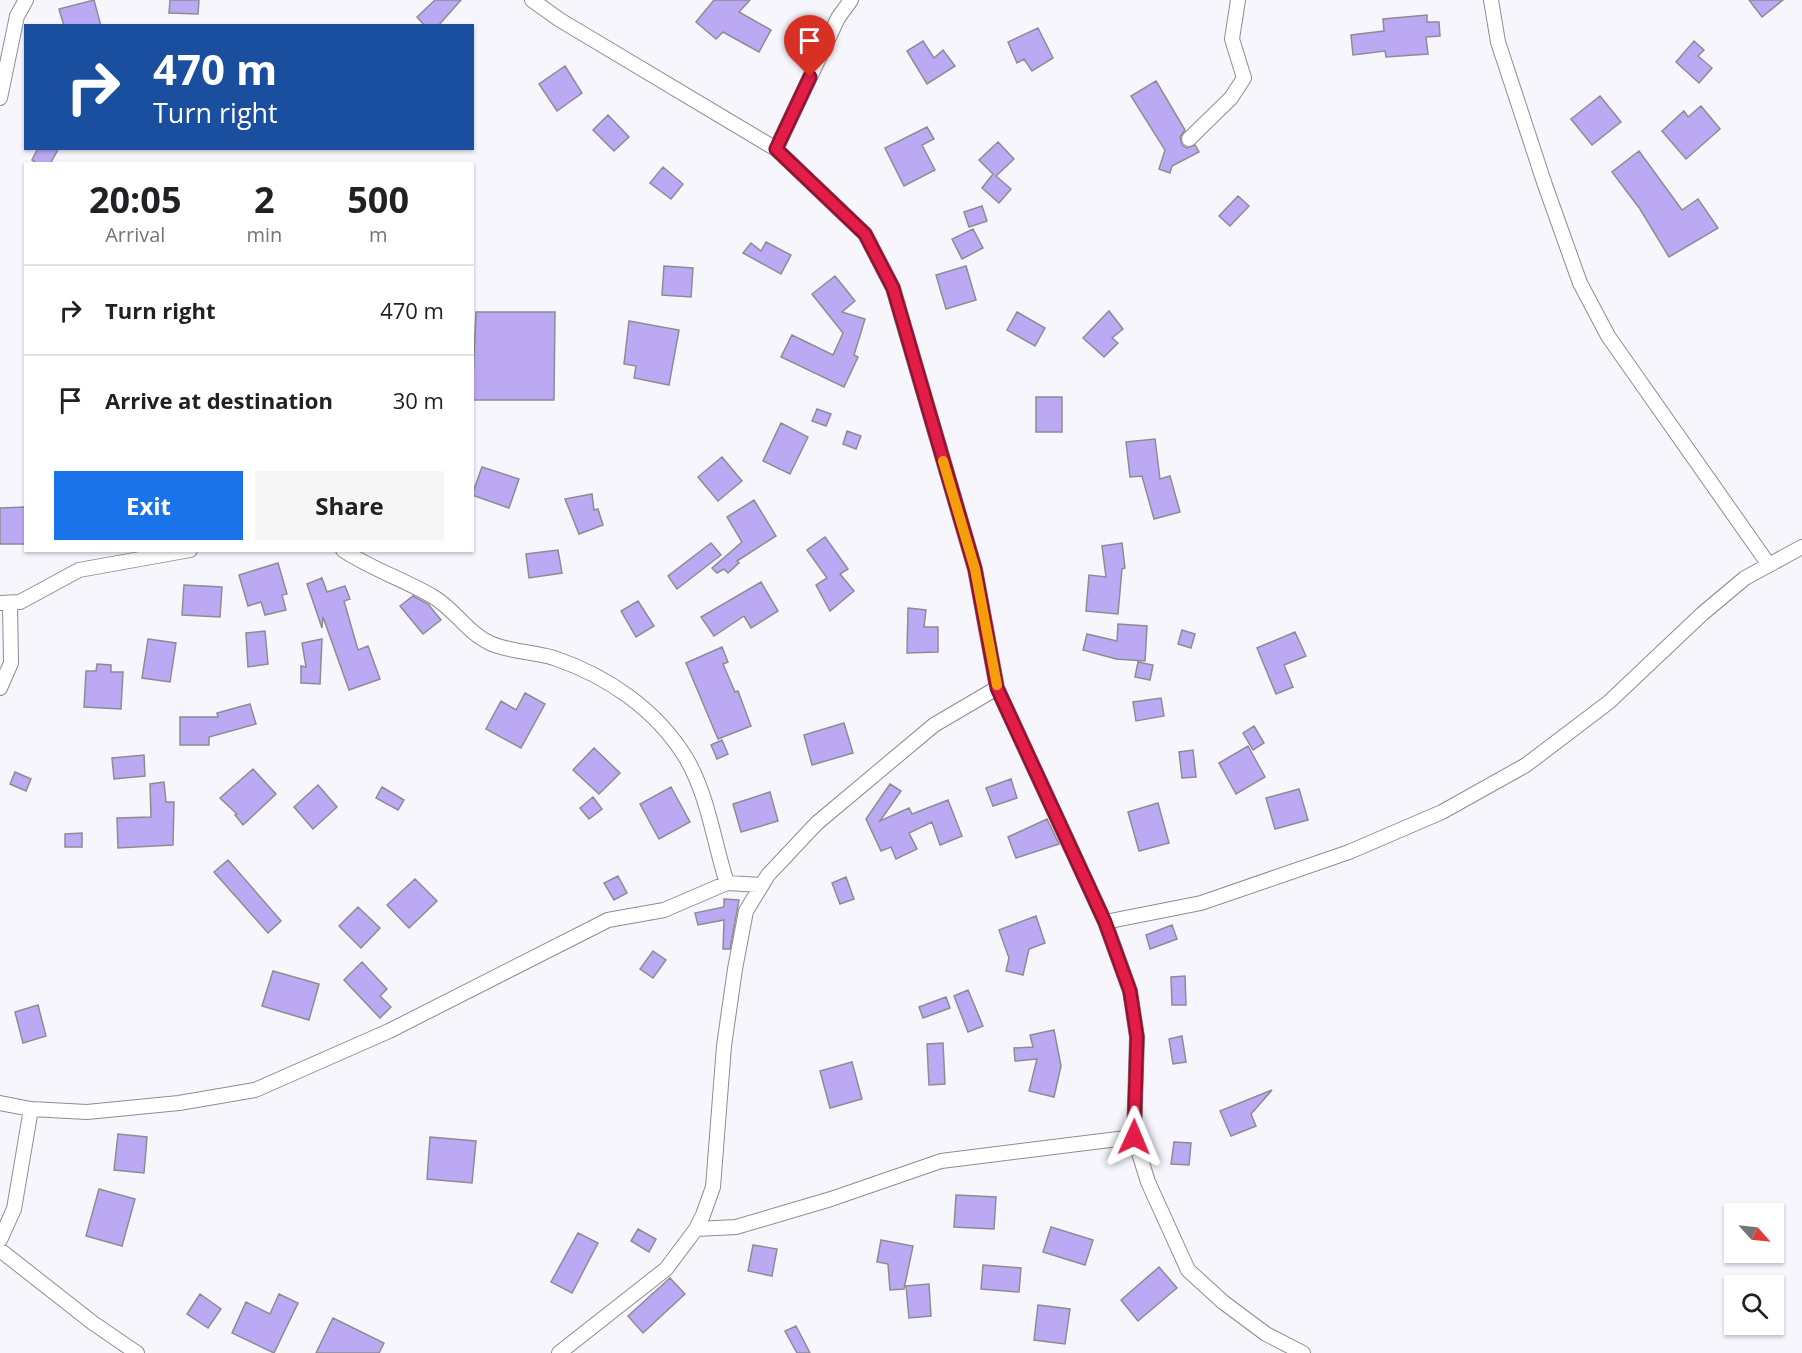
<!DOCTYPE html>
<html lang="en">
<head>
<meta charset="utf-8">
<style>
	body { margin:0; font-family:"Open Sans",sans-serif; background:#f6f6f6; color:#202124; height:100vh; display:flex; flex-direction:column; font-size:22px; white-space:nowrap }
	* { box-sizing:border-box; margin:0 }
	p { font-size:20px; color:#757577 }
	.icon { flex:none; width:33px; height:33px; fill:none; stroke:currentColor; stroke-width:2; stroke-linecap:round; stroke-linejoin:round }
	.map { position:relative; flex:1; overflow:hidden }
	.side { position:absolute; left:24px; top:162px; width:450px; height:390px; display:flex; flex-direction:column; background:#fff; border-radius:0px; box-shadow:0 2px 4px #0004 }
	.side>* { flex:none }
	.guide { position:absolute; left:24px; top:24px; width:450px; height:126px; border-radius:0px; box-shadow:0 2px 4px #0004; background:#1a4fa0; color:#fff; overflow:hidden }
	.needle { width:39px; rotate:117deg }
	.tools { position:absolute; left:1724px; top:1203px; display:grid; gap:12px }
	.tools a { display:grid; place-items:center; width:60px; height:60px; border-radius:0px; background:#fff; box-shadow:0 2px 4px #0004; font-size:30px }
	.pin { position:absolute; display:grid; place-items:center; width:51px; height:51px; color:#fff; margin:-62px -26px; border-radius:50% 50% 50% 0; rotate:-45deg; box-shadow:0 0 6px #0007 }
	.pin .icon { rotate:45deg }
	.me { position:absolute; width:66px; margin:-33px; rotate:1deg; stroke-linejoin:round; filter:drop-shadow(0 0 4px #0008) }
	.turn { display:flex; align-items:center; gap:21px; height:126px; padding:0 30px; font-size:27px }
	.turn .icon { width:78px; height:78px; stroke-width:2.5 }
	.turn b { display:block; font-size:42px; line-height:51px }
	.eta { display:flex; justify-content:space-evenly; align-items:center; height:102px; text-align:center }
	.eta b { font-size:36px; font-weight:700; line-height:42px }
	.cta { display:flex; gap:12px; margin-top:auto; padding:12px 30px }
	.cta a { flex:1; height:69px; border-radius:0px; background:#1a73e8; color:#fff; font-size:24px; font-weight:700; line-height:69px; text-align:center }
	.cta a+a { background:#f6f6f6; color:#202124 }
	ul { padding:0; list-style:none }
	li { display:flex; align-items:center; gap:18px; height:90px; padding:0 30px; border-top:2px solid #e0e0e0 }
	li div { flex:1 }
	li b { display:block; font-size:22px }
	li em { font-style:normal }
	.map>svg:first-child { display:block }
	.building { fill:#bca9f4; stroke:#8d8c93; stroke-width:1.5 }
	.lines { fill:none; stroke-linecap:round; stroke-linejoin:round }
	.minor-casing { stroke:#8e8c93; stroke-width:16 }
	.minor { stroke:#fff; stroke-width:14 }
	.route-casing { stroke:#92132f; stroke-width:15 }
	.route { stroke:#e11d48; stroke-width:10 }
	.slow { stroke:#f59e0b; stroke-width:10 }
</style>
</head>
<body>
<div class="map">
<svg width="1802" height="1353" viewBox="0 0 1802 1353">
	<rect width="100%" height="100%" fill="#f7f6fd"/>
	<path class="building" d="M94,0l7,26h-37l-5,-17z
		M170,0h29l-1,14 -29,-1z
		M435,0h26l-23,26h-13l-8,-9z
		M714,0h36l-11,12 32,18 -12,22 -36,-20 -7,7 -20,-17z
		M1749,0h34l-21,17z
		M1427,15v7h12l1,14 -14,1 2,17 -42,3 -1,-6 -32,4 -2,-20 33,-4 -1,-12z
		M1038,28l15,30 -21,13 -8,-12 -7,4 -9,-21z
		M923,41l11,17 9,-8 12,16 -28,18 -20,-33z
		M1694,41l10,9 -6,6 14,12 -13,15 -23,-21z
		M565,66l17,27 -25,18 -18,-27z
		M1156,81l29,49 -5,7 2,8 5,3 8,-3 4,7 -27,14 -2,7 -11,-4 6,-19 -34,-54z
		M1600,96l21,26 -29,23 -21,-26z
		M1701,106l19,23 -34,30 -24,-28 22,-20 4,6z
		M608,115l21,22 -15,14 -21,-21z
		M927,127l7,12 -12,6 13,25 -31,16 -19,-38z
		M998,142l16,17 -18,17 15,13 -12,14 -17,-15 11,-14 -14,-14z
		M38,148h21l-9,16h-12l-6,-4z
		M1639,151l43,59 16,-11 20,29 -49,29 -29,-48 -28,-37z
		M663,167l20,17 -12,15 -21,-16z
		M1238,196l11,10 -19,20 -11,-10z
		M982,206l5,15 -18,6 -5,-15z
		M973,229l10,19 -21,11 -10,-20z
		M766,242l25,13 -10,19 -38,-21 8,-10 10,8z
		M664,266l29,2 -2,29 -29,-2z
		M966,266l10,34 -30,9 -10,-34z
		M835,276l20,25 -13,11 23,7 -11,36 4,2 -14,30 -63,-30 11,-22 41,20 10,-22 -31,-39z
		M1109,311l14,18 -11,9 6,5 -14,14 -21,-19z
		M476,312h79l-1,88h-82z
		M1017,312l28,16 -10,18 -28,-16z
		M629,321l50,9 -10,55 -35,-7 2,-12 -12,-2z
		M1036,397h26v35h-26z
		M817,409l14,5 -5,12 -14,-5z
		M781,423l27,14 -18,37 -27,-13z
		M847,431l14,5 -5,13 -13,-5z
		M1155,439l5,40 10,-3 10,36 -26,7 -12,-43 -12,1 -4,-35z
		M722,457l20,24 -24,20 -20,-24z
		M482,467l37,12 -10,29 -37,-13z
		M592,494l2,16 4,-1 5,16 -24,9 -14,-35z
		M754,500l22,36 -39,25 2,2 -11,10 -4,-4 -7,4 -5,-5 30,-26 -15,-25z
		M26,507v37h-26v-36z
		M825,537l23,32 -8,5 14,17 -24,20 -14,-26 11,-7 -20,-28z
		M711,543l10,12 -44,34 -9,-13z
		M1122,543l3,25 -3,1 -4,45 -32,-3 3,-36 17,2 -4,-31z
		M558,550l4,23 -33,5 -3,-24z
		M278,563l9,31 -5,1 4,15 -21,5 -4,-13 -13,4 -9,-31z
		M322,578l5,14 18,-6 5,13 -6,2 14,49 10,-4 12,33 -31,11 -26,-73 -1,11 -15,-44z
		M761,582l17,29 -27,17 -7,-12 -30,20 -13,-19z
		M184,585l38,2 -2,30 -38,-2z
		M413,596l15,8 13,16 -18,14 -23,-28z
		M638,601l16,25 -18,11 -15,-26z
		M908,608l18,2 -2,17h14v25l-31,1z
		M1118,624l29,2 -2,35 -29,-2 -33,-9 4,-16 30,7z
		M1182,630l13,4 -4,14 -13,-4z
		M265,631l3,33 -20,3 -2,-34z
		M1295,632l11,24 -22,9 9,22 -17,7 -19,-46z
		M148,639l28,4 -6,39 -28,-4z
		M322,639l-2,45 -19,-1v-17l5,1 -4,-24z
		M722,647l6,15 -5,2 12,28 3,-1 13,35 -33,13 -32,-76z
		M1138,662l15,3 -3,15 -15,-3z
		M97,664l14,1v7h12l-2,37 -37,-2 2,-36h10z
		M525,693l20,11 -24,44 -35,-19 15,-28 15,9z
		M1161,698l3,18 -28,5 -3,-19z
		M250,704l6,20 -47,13v8h-29v-28h38l-1,-4z
		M844,723l9,30 -41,12 -8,-30z
		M1254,726l10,17 -11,7 -10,-17z
		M722,740l6,14 -11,5 -6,-14z
		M1248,746l17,31 -29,17 -17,-31z
		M594,748l26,25 -21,21 -26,-24z
		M1193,750l3,27 -14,1 -3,-26z
		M144,755l1,21 -31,3 -2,-21z
		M253,769l23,25 -33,31 -8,-10 2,-1 -17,-16z
		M15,772l16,7 -5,12 -16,-7z
		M1011,779l6,19 -24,8 -7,-18z
		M164,782l2,20h8l-1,43 -55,3 -1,-30 34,-1 -1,-33z
		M890,784l11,7 -21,30 29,-13 3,6 36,-14 14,36 -22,9 -8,-23 -23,11 8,16 -21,10 -5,-12 -10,4 -15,-32z
		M318,785l19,22 -24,22 -19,-22z
		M382,787l22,13 -6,10 -22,-12z
		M671,787l19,35 -31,17 -19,-35z
		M1299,789l9,31 -33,9 -9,-31z
		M770,792l8,29 -37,11 -8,-28z
		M593,797l9,12 -13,10 -9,-11z
		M1158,803l11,40 -30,8 -11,-39z
		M1047,819l12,25 -43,14 -8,-21z
		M82,833v14h-17v-13z
		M228,860l53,61 -13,12 -54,-61z
		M618,876l9,17 -13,7 -10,-17z
		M846,877l8,22 -14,5 -8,-21z
		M415,879l22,22 -28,27 -22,-23z
		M724,899l15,1 -9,49h-7l1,-29 -26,5 -3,-12 29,-6z
		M358,907l22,21 -19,20 -22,-22z
		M1036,916l9,27 -16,6 -6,26 -17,-4 3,-13 -10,-28z
		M1172,925l5,14 -27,10 -4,-14z
		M653,951l13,9 -13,18 -13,-9z
		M362,962l25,27 -7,7 11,11 -11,11 -36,-38z
		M273,971l46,13 -10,36 -47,-14z
		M1185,976l1,29h-14l-1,-28z
		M968,990l15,36 -15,6 -14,-36z
		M946,997l4,11 -27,10 -4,-11z
		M38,1005l8,31 -23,7 -8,-31z
		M1054,1030l7,36 -7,31 -25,-6 8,-32 -22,2 -1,-13 19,-1 -3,-12z
		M1182,1036l4,26 -13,2 -4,-25z
		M943,1043l2,41 -16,1 -2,-41z
		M852,1062l10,37 -32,9 -10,-37z
		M1272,1090l-21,24 5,12 -25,10 -11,-25z
		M118,1134l29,3 -3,36 -30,-3z
		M430,1137l46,4 -4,42 -45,-4z
		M1174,1142l17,1 -2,22 -18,-1z
		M99,1189l36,10 -13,47 -36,-10z
		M956,1195l40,2 -2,32 -40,-2z
		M1051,1227l42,13 -8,25 -42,-13z
		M638,1229l18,10 -7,13 -18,-11z
		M578,1233l20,10 -26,50 -21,-11z
		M881,1240l32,6 -9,43 -14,1 -2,-26 -11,-2z
		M753,1245l24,4 -5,27 -24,-5z
		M983,1265l38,3 -2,24 -38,-3z
		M1159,1267l18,21 -39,33 -17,-21z
		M670,1278l15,16 -42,39 -15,-17z
		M929,1284l2,32 -22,2 -3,-32z
		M200,1294l21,15 -13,19 -21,-14z
		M279,1294l19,9 -24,50 -42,-20 14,-31 24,12z
		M1038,1305l32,4 -5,35 -31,-4z
		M333,1318l51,25 -5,10h-63z
		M796,1326l14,27h-13l-12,-22z"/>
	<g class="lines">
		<g class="minor-casing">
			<path id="minor" d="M532,0l28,20 216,129 89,85 28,54 82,281 22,119 108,234 25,69 7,46 -3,100 14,45 40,88 35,32 43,32 37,19
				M1491,0l7,42 47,143 35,98 28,53 161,229
				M0,98l17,-82 9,-16
				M1189,139l42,-41 13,-20 -12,-39 6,-39
				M776,149l62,-131 13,-18
				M343,550c28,19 60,29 89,46 23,13 36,38 60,48 20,8 42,8 62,14 53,18 102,51 132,100 22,37 28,85 41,125
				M0,603l20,-1 59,-32 111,-20
				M0,688l11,-25 -1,-59
				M1105,922l96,-19 148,-51 93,-40 84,-47 83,-63 93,-88 43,-36 57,-31
				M0,1103l31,6 56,3 92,-9 76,-13 134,-59 219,-111 56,-10 63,-27 35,2
				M696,1229l40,-2 95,-28 110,-38 193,-24
				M0,1240l14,-31 17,-100
				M0,1250l93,73 44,30
				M559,1353l107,-84 30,-40 7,-14 10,-28 11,-141 11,-77 11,-58 22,-36 49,-52 117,-98 63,-37"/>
		</g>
		<use href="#minor" class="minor"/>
	</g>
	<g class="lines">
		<g class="route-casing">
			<path id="route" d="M810,77l-34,72 89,85 28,54 82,281 22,119 108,234 25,69 7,46 -3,100"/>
		</g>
		<use href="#route" class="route"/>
		<path class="slow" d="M943,461l32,108 22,116"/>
	</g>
</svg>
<div class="tools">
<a><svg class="needle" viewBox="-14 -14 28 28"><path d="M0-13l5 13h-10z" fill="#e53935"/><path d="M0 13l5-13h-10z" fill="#757577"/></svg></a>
<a><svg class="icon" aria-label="search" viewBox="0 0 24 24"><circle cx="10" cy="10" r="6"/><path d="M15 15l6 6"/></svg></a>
</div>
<div class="pin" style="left:810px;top:77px;background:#d93025"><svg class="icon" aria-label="arrive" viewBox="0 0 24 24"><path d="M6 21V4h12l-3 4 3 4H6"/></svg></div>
<svg class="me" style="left:1134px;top:1137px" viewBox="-20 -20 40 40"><path d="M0-17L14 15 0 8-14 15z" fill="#e11d48" stroke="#fff" stroke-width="4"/></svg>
<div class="guide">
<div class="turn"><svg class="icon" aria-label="right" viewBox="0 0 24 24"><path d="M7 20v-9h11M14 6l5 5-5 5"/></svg><div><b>470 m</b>Turn right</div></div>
</div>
<section class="side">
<div class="eta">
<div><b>20:05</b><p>Arrival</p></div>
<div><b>2</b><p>min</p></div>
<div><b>500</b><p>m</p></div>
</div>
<ul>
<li><svg class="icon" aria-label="right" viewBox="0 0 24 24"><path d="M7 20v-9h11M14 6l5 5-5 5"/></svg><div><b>Turn right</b></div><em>470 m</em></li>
<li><svg class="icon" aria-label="arrive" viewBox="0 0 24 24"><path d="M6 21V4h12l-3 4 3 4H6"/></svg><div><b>Arrive at destination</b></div><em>30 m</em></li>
</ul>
<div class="cta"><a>Exit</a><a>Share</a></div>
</section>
</div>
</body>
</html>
